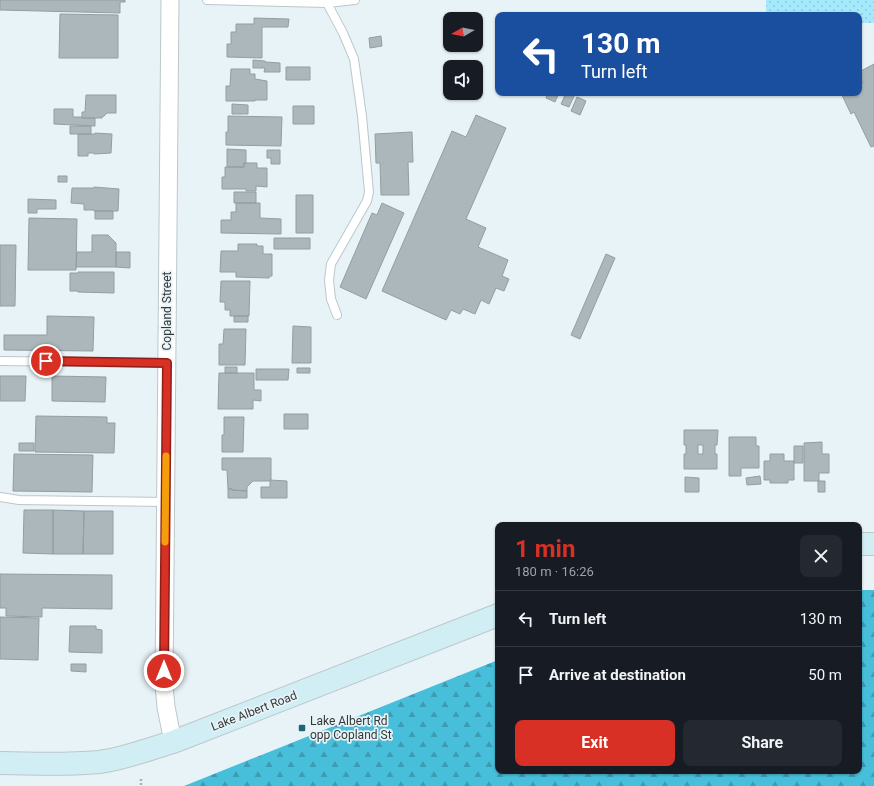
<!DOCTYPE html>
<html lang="en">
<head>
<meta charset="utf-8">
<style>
	body { margin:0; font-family:Roboto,sans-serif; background:#242831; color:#f1f3f6; height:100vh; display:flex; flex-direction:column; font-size:15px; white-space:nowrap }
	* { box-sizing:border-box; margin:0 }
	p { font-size:13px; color:#9ea1a6 }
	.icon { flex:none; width:22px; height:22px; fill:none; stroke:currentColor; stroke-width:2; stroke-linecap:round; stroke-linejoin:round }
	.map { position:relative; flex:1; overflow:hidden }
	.side { position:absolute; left:495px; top:522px; width:367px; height:252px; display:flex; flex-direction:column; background:#171b24; border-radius:8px; box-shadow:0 1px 3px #0004 }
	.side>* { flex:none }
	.guide { position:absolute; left:495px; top:12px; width:367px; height:84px; border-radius:8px; box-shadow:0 1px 3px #0004; background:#1a4fa0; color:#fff; overflow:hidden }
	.needle { width:26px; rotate:261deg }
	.controls { position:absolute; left:443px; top:12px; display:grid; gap:8px }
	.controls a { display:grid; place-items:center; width:40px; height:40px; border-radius:8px; background:#171b24; box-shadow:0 1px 3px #0004; font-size:20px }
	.pin { position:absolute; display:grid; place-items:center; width:34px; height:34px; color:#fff; margin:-17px; border:2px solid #fff; border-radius:50%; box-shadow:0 1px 4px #0007 }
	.me { position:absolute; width:44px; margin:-22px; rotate:0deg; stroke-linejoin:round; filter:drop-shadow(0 0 3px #0008) }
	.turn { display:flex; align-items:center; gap:14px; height:84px; padding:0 20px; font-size:18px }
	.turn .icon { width:52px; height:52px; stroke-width:2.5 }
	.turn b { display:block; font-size:28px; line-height:34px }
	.round { display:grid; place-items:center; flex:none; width:42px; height:42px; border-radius:8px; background:#242831 }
	.summary { display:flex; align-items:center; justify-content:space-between; height:68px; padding:0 20px }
	h1 { font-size:24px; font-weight:700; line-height:30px; color:#d93025 }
	.button { display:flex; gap:8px; margin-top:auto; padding:8px 20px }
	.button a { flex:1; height:46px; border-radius:8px; background:#d93025; color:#fff; font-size:16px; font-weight:700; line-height:46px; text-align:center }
	.button a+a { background:#242831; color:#f1f3f6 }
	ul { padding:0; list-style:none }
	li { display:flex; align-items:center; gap:12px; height:56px; padding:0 20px; border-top:1px solid #363941 }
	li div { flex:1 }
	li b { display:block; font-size:15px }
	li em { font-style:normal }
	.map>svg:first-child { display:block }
	.forest { fill:url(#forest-firs) }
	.park { fill:url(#park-dots) }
	.building { fill:#abb7ba; stroke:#939ea1; fill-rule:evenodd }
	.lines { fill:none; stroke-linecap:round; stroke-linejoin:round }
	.lane-casing { stroke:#bcc7ca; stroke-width:10 }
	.street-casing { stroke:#bcc7ca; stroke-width:19 }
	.secondary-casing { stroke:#bcc7ca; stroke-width:24 }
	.path { stroke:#a8b1b4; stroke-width:2.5; stroke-dasharray:2 2; stroke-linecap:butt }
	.lane { stroke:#fff; stroke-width:8 }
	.street { stroke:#fff; stroke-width:17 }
	.secondary { stroke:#d1eef5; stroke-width:22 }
	.route-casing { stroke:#8d1f18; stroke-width:10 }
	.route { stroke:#d93025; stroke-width:7 }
	.slow { stroke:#f59e0b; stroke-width:7 }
	.poi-dot { fill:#1f6575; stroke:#e8f3f7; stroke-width:1.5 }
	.labels { text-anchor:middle; stroke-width:3.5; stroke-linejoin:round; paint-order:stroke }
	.street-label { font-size:12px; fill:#333839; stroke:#e8f3f7 }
	.poi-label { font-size:12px; fill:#333839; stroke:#e8f3f7; text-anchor:start }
</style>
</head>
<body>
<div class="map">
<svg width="874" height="786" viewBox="0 0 874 786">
	<defs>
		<pattern id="forest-firs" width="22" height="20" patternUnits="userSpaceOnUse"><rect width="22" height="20" fill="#47bfdb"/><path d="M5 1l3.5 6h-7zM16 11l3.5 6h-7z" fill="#3c9cb3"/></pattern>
		<pattern id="park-dots" width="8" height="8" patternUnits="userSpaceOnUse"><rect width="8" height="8" fill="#a5eafc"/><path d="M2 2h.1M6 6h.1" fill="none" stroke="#8ec9d9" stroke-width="1.8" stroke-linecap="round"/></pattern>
	</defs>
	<rect width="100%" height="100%" fill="#e8f3f7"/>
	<path class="forest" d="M859,590h15v196h-690l314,-126v111h361z"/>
	<path class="park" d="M766,0h108v23h-15v-8h-93z"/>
	<path class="building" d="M0,0h125v2h-5v11l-120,-3z
		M60,14l58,1v43h-59z
		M254,18l35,1 -1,8h-26v31l-35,-1v-13h4v-12h5v-8h18z
		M381,36l1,10 -12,2 -1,-10z
		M253,60l12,1v1l15,1v9h-16l1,-4h-12z
		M874,64v82l-3,1 -17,-35 -3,2 -10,-21h18v-8l4,-2 -4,-8v-3z
		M286,67h24v13h-24z
		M231,69h19v5h5v5l12,2v19h-12v1h-29v-15h4z
		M548,93h11l-4,9 -9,-4z
		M566,93l9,1 -6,13 -8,-3z
		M86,95h30v18h-9l-3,3 -2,1v1h-20v-6h3z
		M577,97l9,4 -6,14 -9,-4z
		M232,104l16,1v9h-16z
		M293,106h21v18h-21z
		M54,109h19v8h9v1h13v8l-41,-2z
		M476,115l30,13 -40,91 20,9 -8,19 30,13 -6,16 7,3 -5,12 -8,-3 -7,16 -8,-4 -6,14 -12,-5 -3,5 -9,-4 -5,10 -64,-29 70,-160 14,6z
		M228,116l54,1 -1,29 -55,-1v-13h2z
		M70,126h21v8h-21z
		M412,132l1,30h-5l1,33h-28l-1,-32h-4l-1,-29z
		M95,133l17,1 -1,19 -17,1v-1h-6v3h-10v-22h17z
		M227,149l19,1v13h-2v4h-17z
		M267,150h13v14h-9v-6h-4z
		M244,163h13v5h10v19l-11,-1v5h-10v-2h-24v-12h3v-10h19z
		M58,176h9v6h-9z
		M94,187l25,2 -1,22h-24v-1h-10v-6l-13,-1 1,-15h22z
		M234,192h22v11h-22z
		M296,195h17v38h-17z
		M28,199l28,1v9h-19v4h-9z
		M236,203h24v15l21,1v15l-60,-1v-13h10v-8h5z
		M382,203l22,10 -38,86 -26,-12 32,-74 5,2z
		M95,211h18v8h-18z
		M29,218l48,1 -1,51h-48z
		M92,235h16l8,8v24h-40l1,-15h15z
		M274,238h36v11h-36z
		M238,244h19v2h6v8h9v22h-2l-1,2 -33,-1v-5h-16l1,-21h17z
		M0,245h16l-1,61h-15z
		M116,252h14v16l-14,-1z
		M606,254l9,4 -35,81 -9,-4z
		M78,272h36v21l-36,-1v-1h-8v-18h8z
		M221,281h29l-1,35h-19v-6h-5v-8h-5z
		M47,316l47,1 -1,34 -89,-1v-15h43z
		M234,316h14v6h-14z
		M293,326l18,1v36h-19z
		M224,329h22l-1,36h-26v-21h4z
		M225,367h12v6h-12z
		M297,368h13v5h-13z
		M256,369h33l-1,11h-32z
		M219,373h35v17h7v11l-8,-1v9h-35z
		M0,376h26l-1,25h-25z
		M52,376l54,1 -1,25 -53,-1z
		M284,414h24v15h-24z
		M36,416l71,1v6h8l-1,30 -79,-1z
		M224,417h20l-1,35h-21v-17h2z
		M684,430h34l-1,15h-2v9h2v15h-33v-15h2v-9h-2zM698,445h5v9h-5z
		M729,437h27v9h3v22h-18v8h-12z
		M822,442v12h7v19h-10v8h-15v-38z
		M19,443h15v8h-15z
		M794,446h9v17h-9z
		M14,454l79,1 -1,37 -79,-1z
		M770,454h14v7h10v19h-6v3h-18v-3h-6v-19h6z
		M222,458h49v22l-2,1h-16l-6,6v4l-15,-1v-1h-4l-1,-19h-5z
		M760,476l1,8 -14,1 -1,-7z
		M685,477l14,1v14h-14z
		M270,480l17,1v17h-26v-11h9z
		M818,481h7v11h-7z
		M228,489h4v1l15,1v7h-19z
		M24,510h29v44l-30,-1z
		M53,510l31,1 -1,43h-30z
		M84,511h29v43h-30z
		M0,574l112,1v34l-70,-1v9l-36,-1v-8h-6z
		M0,617l39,1 -1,42 -38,-1z
		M70,626h26v3l6,1v23l-33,-1z
		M71,664h15v8l-15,-1z"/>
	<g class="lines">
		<g class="lane-casing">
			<path id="lane" d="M207,0l120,3 28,-3
				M327,3l16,30 11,26 8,57 7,76 -2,9 -36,63 -2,16 2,19 6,16
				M0,361l167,2
				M0,497l19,3 147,2"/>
		</g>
		<g class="street-casing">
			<path id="street" d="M170,0l-6,685 2,22 7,35"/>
		</g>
		<g class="secondary-casing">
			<path id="secondary" d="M859,544h15
				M0,763c33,1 66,2 99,-1 25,-3 50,-13 74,-20l325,-127"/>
		</g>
		<path class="path" d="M141,779v7"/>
		<use href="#lane" class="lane"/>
		<use href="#street" class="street"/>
		<use href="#secondary" class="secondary"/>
	</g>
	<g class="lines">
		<g class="route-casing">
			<path id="route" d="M46,361l121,2 -3,308"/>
		</g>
		<use href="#route" class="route"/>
		<path class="slow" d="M165,542l1,-86"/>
	</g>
	<rect class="poi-dot" x="298" y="724" width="8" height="8" rx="2"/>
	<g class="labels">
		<g class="street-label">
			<text transform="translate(167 311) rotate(-90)" y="4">Copland Street</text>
			<text transform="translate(254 711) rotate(-21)" y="4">Lake Albert Road</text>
		</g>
		<g class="poi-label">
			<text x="310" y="725">Lake Albert Rd<tspan x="310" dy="14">opp Copland St</tspan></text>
		</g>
	</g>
</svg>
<div class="controls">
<a><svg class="needle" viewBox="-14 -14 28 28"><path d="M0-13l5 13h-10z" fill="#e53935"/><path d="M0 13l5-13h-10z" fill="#9ea1a6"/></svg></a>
<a><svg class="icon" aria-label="sound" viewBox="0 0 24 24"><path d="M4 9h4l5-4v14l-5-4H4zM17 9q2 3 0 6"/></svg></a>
</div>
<div class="pin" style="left:46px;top:361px;background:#d93025"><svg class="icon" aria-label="arrive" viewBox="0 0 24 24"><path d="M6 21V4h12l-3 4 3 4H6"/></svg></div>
<svg class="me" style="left:164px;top:671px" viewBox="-20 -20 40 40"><circle r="17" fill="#d93025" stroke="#fff" stroke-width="3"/><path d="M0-11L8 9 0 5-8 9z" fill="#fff"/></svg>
<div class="guide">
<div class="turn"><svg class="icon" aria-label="left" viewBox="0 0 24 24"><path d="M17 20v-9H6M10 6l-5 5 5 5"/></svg><div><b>130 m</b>Turn left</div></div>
</div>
<section class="side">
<div class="summary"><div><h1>1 min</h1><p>180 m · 16:26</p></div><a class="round"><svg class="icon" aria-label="close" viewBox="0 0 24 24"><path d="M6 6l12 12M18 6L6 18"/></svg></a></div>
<ul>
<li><svg class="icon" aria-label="left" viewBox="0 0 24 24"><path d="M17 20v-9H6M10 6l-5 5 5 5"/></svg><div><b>Turn left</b></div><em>130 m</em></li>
<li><svg class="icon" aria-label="arrive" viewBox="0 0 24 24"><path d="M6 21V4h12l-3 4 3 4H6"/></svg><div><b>Arrive at destination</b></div><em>50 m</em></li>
</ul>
<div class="button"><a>Exit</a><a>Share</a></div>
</section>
</div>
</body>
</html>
